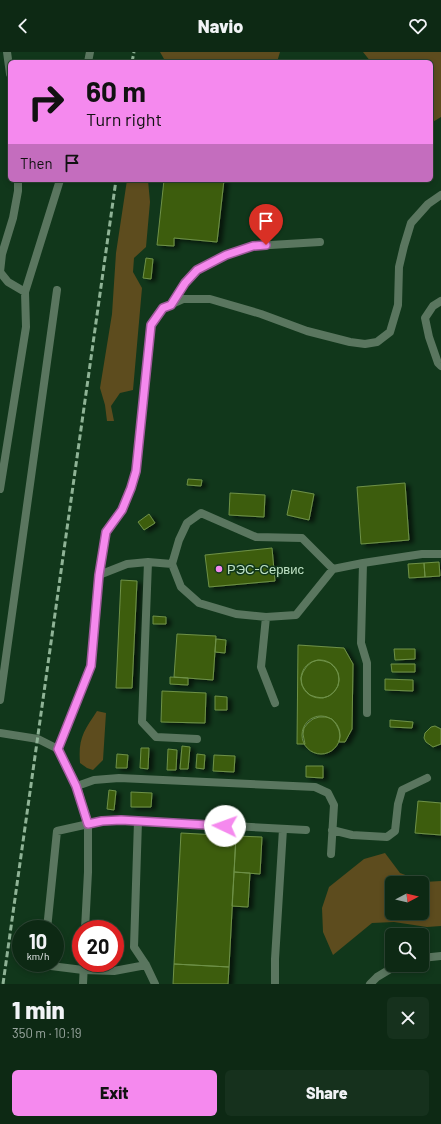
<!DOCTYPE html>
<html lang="en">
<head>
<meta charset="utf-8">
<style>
	body { margin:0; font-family:Barlow,sans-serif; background:#16311d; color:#f1f3f6; height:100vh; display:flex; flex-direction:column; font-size:15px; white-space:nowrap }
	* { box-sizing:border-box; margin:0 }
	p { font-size:13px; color:#9aa6a0 }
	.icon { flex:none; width:22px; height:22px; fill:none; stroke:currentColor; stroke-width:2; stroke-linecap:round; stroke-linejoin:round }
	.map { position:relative; height:932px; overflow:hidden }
	.drawer { display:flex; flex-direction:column; background:#0d2914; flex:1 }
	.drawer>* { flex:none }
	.top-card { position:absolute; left:8px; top:8px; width:425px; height:122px; border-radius:6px; box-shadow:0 2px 6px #0003,0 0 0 1px #2d4534; background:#f589ee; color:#111; overflow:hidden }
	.needle { width:26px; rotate:83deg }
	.tools { position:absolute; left:385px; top:824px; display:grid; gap:8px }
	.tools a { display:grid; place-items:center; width:44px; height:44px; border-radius:6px; background:#0d2914; box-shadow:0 2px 6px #0003,0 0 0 1px #2d4534; font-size:20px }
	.speed { position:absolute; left:12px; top:868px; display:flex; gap:8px; font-size:20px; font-weight:700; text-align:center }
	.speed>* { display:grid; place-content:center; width:52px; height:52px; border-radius:50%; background:#0d2914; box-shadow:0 2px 6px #0003,0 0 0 1px #2d4534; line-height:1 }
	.speed small { font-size:10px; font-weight:400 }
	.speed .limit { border:6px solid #d22; background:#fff; color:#111 }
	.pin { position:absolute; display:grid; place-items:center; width:34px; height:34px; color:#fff; margin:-41px -17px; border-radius:50% 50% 50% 0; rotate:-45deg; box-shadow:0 0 4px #0007 }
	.pin .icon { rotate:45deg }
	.me { position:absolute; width:44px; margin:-22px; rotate:273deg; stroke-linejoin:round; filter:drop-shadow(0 0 3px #0008) }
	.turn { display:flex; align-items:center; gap:14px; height:84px; padding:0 12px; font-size:18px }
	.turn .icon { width:52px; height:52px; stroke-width:2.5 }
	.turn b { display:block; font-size:28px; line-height:34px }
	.then { display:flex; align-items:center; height:38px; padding:0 12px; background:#0003; gap:8px; font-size:15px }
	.round { display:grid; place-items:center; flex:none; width:42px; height:42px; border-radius:6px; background:#16311d }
	.head { display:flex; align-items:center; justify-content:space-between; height:68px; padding:0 12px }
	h1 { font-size:24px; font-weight:800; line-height:30px }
	.primary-button { display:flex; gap:8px; margin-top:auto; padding:8px 12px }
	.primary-button a { flex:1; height:46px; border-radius:6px; background:#f589ee; color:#111; font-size:16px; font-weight:800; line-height:46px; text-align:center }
	.primary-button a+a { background:#16311d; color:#f1f3f6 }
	header { display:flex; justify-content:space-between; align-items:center; height:52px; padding:0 12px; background:#0d2914; font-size:18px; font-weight:800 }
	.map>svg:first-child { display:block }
	.green { fill:#5d4c1e; fill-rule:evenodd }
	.building { fill:#3e5d0e; stroke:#6e9147; fill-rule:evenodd; filter:url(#shadow) }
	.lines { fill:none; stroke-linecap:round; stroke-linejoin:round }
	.lane { stroke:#5a765f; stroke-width:8 }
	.street { stroke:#5a765f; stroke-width:8 }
	.rail { stroke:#8fb396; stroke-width:3; stroke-dasharray:6 3; stroke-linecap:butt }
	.route-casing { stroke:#9f599b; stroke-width:10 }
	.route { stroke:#f589ee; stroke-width:7 }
	.poi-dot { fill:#f589ee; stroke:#11371b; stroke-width:1.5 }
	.labels { text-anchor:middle; stroke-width:3; stroke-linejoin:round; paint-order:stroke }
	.poi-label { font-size:13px; fill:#bfe2c5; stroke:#11371b; text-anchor:start }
</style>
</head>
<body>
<header><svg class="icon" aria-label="back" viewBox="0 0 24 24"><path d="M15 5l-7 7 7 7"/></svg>Navio<svg class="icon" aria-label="heart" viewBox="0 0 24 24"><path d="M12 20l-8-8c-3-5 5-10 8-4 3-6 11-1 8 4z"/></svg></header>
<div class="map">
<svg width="441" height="932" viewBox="0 0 441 932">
	<defs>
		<filter id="shadow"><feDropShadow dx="4.5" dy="2.5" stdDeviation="2" flood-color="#0009"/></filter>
	</defs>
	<rect width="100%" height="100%" fill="#11371b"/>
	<path class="green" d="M160,0h120l-3,10h-121l8,-3z
		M363,0h78v65l-10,6v-61h-60z
		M127,128h21l2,22 -4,45 -12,11 -1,14 9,16 -9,102 -13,3 -9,13 3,15h-7l-2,-16 -5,-17 12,-74 4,-61z
		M97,659l9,2 -3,47 -10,10 -6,-2 -7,-5c-2,-25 4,-32 17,-52z
		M385,801l15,20 24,9 17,-1v45l-14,1 -33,-5 -22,1 -39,32 -10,-23 -1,-24 7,-21 35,-28zM392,831h30v30h-30z"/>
	<path class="building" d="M164,128h60l-7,62 -43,-4v8l-17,-1z
		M146,206l7,1 -2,20 -8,-1z
		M188,427l14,1 -1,6 -14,-1z
		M405,431l4,57 -48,4 -4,-57z
		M292,438l22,4 -5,26 -22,-5z
		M230,441l35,2 -1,22 -35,-2z
		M149,462l6,9 -11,7 -6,-8z
		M272,496l3,33 -66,6 -4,-32z
		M439,510l1,14 -15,1 -1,-14z
		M424,511l1,14 -16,1 -1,-14z
		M121,528l16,1 -5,107h-16z
		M153,564l13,1v7h-13z
		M177,582l39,2 -3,44 -39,-3z
		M216,587l10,1 -1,13 -10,-1z
		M298,593l46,3 9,16 -1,65 -7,13h-6l1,-6 -1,-6 -3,-6 -4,-5 -6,-2h-7l-6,2 -5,4 -4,5 -1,6 2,10h-8zM318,608l6,1 6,2 5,5 3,5 1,7 -1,6 -4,6 -5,4 -6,2 -7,-1 -6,-2 -5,-5 -3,-5 -1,-7 2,-6 4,-6 5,-4z
		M394,597h21v10l-20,1z
		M301 627a19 19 0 1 1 38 0a19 19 0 1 1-38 0Z
		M391,612h24v8h-23z
		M170,625l18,1v7l-18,-1z
		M385,627l28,1v11l-28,-1z
		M162,639l44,2 -1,30 -44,-1z
		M215,644l12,1v13h-12z
		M302 683a19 19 0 1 1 38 0a19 19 0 1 1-38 0Z
		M390,668l23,2 -1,6 -22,-1z
		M435,674l6,3v15l-8,3 -7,-5 -2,-4 1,-5 6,-6z
		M182,694l8,1 -2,22h-8z
		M141,696h8l-1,21 -8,-1z
		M168,697l9,1 -1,20h-9z
		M117,702l11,1 -1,13h-11z
		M197,702l8,1 -1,14 -8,-1z
		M214,703l21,1 -1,16 -21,-1z
		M306,714h17v12l-17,-1z
		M109,738l7,1 -2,19 -7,-1z
		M131,740l21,1 -1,14h-20z
		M418,749l23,2v32l-26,-2z
		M181,781l55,3 -7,131 -55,-3z
		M236,784l26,1 -2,37 -26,-2z
		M234,820l16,1 -2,34 -16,-1z
		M174,912l55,3 -1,17h-55z"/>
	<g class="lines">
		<path class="lane" d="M7,0l3,22
			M88,10l2,-10
			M18,128v11l-5,27 -11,36 -2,18 8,10 17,10
			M441,249l-8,5 -8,12 4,19 9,26 3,3
			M171,252l14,-21 12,-13 29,-15 27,-9 67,-4
			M0,437l26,-162 -1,-35 35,-112
			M148,510l-6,160 14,15 41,2
			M363,511l-2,80 6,20v50
			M333,517l-31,-31 -46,-1 -55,-24 -14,10 -8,17 -7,24 9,23 18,16 37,11 30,3 30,-2 37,-46 30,-6 59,-9h19
			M99,523l28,-11 21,-2 24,2
			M266,565l-5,50 14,36
			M0,648l57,-410
			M0,681l38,6 20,10 33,-83 8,-91 7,-43 16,-22 9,-22 5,-17 15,-146 12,-17 20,-9h27l51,15 46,17 43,11 15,2 12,-2 13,-10 8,-27 1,-38 5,-21 7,-23 17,-19 13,-9
			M77,734l17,-6 25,-2 196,9 13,6 6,12 -3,49
			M138,769l-4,126 12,18 9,19
			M332,778l20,5 35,2 8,-6 3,-27 4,-14 25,-12
			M47,877l10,-98 45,-10 19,-1 185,10
			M422,906l19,-2
			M43,911v2l40,5 31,1 32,-6
			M275,932v-25l8,-130
			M370,932l7,-7 20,-12"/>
		<path class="street" d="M58,697l19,37 11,38v48l-3,57
			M83,932l1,-21"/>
		<path class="rail" d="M132,10l2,-10
			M3,932l113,-804"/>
	</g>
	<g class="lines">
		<g class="route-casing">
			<path id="route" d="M225,774l-104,-6 -19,1 -14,3 -12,-38 -18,-37 33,-83 8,-91 7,-43 16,-22 9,-22 5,-17 15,-146 12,-17 8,-3 14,-22 12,-13 29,-15 27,-9 13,-1"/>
		</g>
		<use href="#route" class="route"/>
	</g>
	<circle class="poi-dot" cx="219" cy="517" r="4"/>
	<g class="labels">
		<g class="poi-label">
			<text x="227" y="522">РЭС-Сервис</text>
		</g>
	</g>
</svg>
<div class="tools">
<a><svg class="needle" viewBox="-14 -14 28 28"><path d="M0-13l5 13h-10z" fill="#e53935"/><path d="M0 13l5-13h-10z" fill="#9aa6a0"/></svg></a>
<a><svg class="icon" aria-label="search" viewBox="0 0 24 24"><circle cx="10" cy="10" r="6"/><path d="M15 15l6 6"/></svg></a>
</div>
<div class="speed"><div>10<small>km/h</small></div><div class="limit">20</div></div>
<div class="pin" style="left:266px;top:193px;background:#d93025"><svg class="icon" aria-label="arrive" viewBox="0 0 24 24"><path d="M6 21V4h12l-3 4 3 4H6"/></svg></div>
<svg class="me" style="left:225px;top:774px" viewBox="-20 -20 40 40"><circle r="19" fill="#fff"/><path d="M0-13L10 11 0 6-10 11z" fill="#f589ee"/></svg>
<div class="top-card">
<div class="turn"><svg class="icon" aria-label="right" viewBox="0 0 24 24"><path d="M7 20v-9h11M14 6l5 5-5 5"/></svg><div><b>60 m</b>Turn right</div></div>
<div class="then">Then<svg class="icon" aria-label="arrive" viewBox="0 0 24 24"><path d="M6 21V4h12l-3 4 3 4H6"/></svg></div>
</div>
</div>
<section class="drawer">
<div class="head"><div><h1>1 min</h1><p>350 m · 10:19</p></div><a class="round"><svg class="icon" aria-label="close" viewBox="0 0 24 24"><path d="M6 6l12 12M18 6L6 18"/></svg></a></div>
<div class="primary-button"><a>Exit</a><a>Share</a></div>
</section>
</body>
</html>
